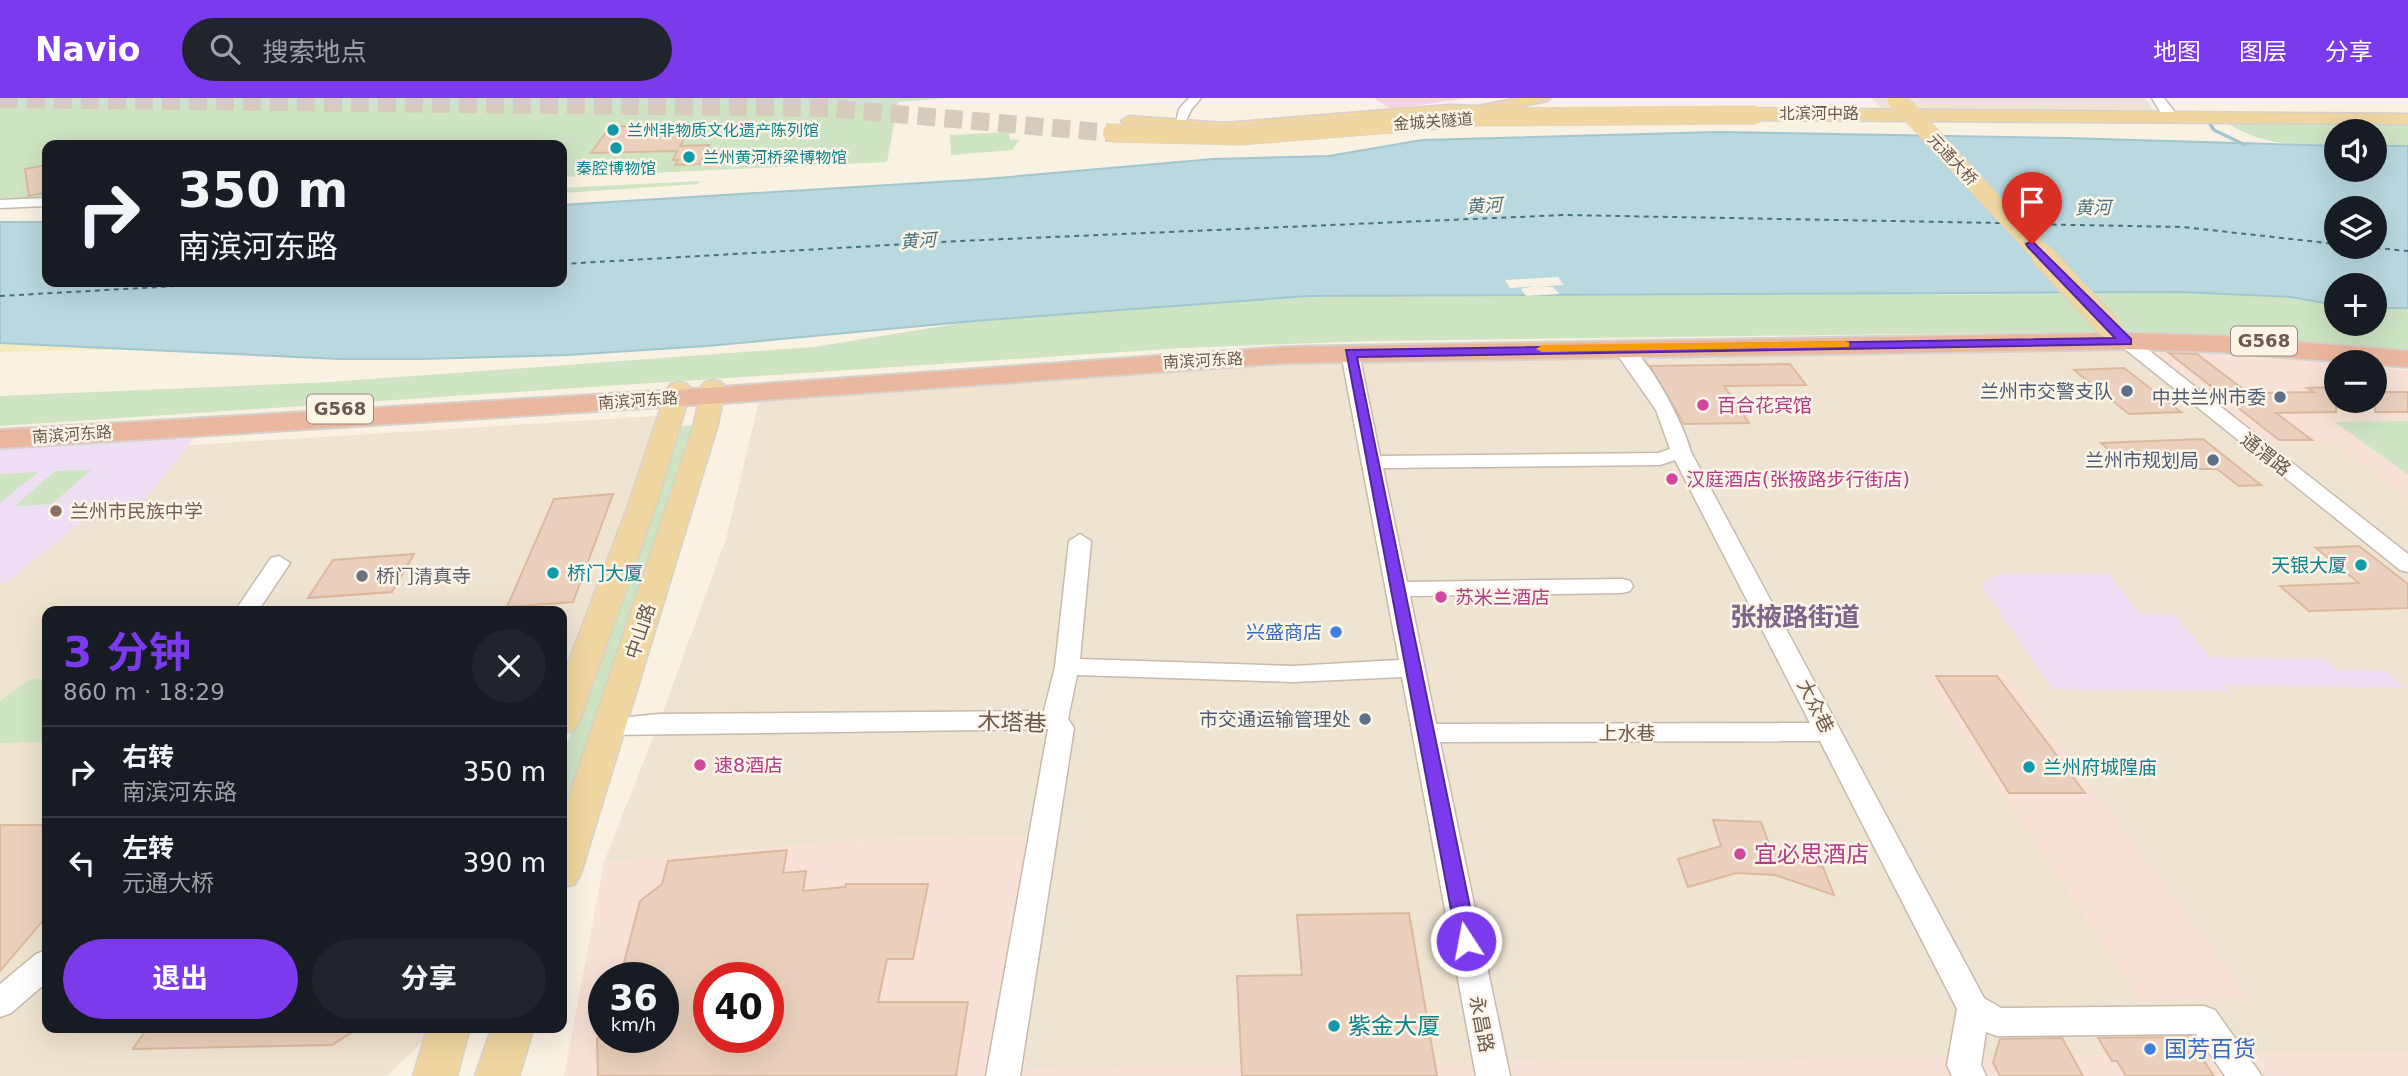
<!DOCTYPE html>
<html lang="zh">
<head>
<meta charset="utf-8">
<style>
	body { margin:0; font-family:"DejaVu Sans","Noto Sans SC",sans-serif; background:#20242c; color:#f1f3f6; height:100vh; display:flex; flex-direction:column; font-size:26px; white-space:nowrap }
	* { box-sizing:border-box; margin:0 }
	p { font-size:23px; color:#9ea1a6 }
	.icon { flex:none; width:38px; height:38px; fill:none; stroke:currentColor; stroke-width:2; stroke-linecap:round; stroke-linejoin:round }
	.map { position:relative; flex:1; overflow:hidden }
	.side { position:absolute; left:42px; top:508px; width:525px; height:427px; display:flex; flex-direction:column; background:#171b24; border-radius:14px; box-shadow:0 7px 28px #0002 }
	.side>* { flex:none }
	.banner { position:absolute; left:42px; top:42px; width:525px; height:147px; border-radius:14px; box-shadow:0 7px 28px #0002; background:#171b24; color:#f1f3f6; overflow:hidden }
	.buttons { position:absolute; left:2324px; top:21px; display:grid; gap:14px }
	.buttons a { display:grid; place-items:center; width:63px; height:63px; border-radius:50%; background:#171b24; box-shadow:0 7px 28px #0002; font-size:35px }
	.speed { position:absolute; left:588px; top:864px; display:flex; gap:14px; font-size:35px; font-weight:700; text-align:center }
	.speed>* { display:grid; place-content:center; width:91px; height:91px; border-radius:50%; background:#171b24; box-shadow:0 7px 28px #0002; line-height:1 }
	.speed small { font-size:18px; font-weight:400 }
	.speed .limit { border:10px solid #d22; background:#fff; color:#111 }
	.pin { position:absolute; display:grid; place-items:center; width:60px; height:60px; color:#fff; margin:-72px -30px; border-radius:50% 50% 50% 0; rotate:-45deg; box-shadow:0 0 7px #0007 }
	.pin .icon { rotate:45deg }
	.me { position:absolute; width:77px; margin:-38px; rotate:349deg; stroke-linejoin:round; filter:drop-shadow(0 0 5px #0008) }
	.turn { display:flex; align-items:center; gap:24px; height:147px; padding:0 21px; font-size:32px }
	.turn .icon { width:91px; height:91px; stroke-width:2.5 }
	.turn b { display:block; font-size:49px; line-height:60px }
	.round { display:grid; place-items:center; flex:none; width:74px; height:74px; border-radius:37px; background:#20242c }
	.head { display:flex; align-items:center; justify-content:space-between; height:119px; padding:0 21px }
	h1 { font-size:42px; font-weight:700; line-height:52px; color:#7c3aed }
	.action { display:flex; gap:14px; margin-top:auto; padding:14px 21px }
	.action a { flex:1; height:80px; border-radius:42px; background:#7c3aed; color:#fff; font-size:28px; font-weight:700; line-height:80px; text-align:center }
	.action a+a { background:#20242c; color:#f1f3f6 }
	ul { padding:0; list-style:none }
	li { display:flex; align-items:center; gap:21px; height:91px; padding:0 21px; border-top:2px solid #363941 }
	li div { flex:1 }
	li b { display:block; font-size:26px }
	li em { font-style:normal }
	header { display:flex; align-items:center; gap:42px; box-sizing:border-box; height:98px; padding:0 35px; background:#7c3aed; color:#fff }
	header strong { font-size:33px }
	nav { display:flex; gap:38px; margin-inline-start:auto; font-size:24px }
	.search { width:490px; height:63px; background:#20242c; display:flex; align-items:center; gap:18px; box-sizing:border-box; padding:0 24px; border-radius:38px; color:#9ea1a6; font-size:26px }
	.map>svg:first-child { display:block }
	.residential { fill:#efe3d1 }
	.commercial { fill:#f8e2d7; fill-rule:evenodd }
	.education { fill:#eedff5 }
	.medical { fill:#f5d6d8 }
	.green { fill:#cee4c3 }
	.sand { fill:#f5ecc0 }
	.water { fill:#b9d8df; stroke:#a1c6d0; stroke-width:2; fill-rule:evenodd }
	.pier { fill:#f9f1e2 }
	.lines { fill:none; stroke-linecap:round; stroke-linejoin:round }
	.stream { stroke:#a1c6d0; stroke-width:3.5 }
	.ferry { stroke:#48737e; stroke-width:2; stroke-dasharray:5 4.5; stroke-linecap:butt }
	.building { fill:#ebd1bd; stroke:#dbb99f; stroke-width:2; fill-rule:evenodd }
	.major-tunnel { stroke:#d6cbbc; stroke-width:18; stroke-dasharray:18 9; stroke-linecap:butt }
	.minor-casing { stroke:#c8b9ab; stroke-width:3 }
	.major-casing { stroke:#d6d1cd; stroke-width:3 }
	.highway-casing { stroke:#d6d1cd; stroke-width:4 }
	.minor { fill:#fff; fill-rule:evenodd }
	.major { fill:#f0d7a1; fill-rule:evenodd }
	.highway { fill:#ecb79f; fill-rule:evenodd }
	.major-bridge-far1-casing { stroke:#d6d1cd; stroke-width:19; stroke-linecap:butt }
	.major-bridge-casing { stroke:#d6d1cd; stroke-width:25; stroke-linecap:butt }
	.major-bridge-far1 { stroke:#f0d7a1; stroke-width:18 }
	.major-bridge { stroke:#f0d7a1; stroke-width:23 }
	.route { fill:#7c3aed; stroke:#51269a; stroke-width:2 }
	.slow { fill:#f59e0b }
	.culture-dot { fill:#0f9aa8; stroke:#fcf5e7; stroke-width:2.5 }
	.service-dot { fill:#5c6f8a; stroke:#fcf5e7; stroke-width:2.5 }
	.hotel-dot { fill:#d1479c; stroke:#fcf5e7; stroke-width:2.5 }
	.education-dot { fill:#8d6e63; stroke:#fcf5e7; stroke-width:2.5 }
	.worship-dot { fill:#6b7280; stroke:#fcf5e7; stroke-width:2.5 }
	.shop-dot { fill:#3f7fe0; stroke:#fcf5e7; stroke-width:2.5 }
	.labels { text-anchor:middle; stroke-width:5; stroke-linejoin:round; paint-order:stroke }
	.far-street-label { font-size:16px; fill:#6d594c; stroke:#fcf5e7 }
	.far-culture-label { font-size:16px; fill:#0d838f; stroke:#fcf5e7; text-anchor:start }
	.far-water-label { font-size:18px; font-style:italic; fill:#48737e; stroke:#fcf5e7 }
	.shield { fill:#fcf5e7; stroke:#98887a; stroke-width:2 }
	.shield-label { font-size:18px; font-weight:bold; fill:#6d594c }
	.service-label { font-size:19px; fill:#4e5e75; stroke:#fcf5e7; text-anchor:end }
	.hotel-label { font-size:19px; fill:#b23c85; stroke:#fcf5e7; text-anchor:start }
	.street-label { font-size:19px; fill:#6d594c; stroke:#fcf5e7 }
	.education-label { font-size:19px; fill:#785e54; stroke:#fcf5e7; text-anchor:start }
	.culture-label { font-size:19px; fill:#0d838f; stroke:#fcf5e7; text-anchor:start }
	.worship-label { font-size:19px; fill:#5b616d; stroke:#fcf5e7; text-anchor:start }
	.shop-label { font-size:19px; fill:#366cbe; stroke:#fcf5e7; text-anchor:end }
	.near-street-label { font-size:23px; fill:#6d594c; stroke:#fcf5e7 }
	.near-hotel-label { font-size:23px; fill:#b23c85; stroke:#fcf5e7; text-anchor:start }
	.near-culture-label { font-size:23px; fill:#0d838f; stroke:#fcf5e7; text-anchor:start }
	.near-shop-label { font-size:23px; fill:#366cbe; stroke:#fcf5e7; text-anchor:start }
	.district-label { font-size:26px; font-weight:bold; fill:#7e648a; stroke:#fcf5e7 }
</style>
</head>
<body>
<header>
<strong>Navio</strong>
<div class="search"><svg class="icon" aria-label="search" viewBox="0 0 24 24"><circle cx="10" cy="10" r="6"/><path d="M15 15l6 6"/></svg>搜索地点</div>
<nav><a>地图</a><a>图层</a><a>分享</a></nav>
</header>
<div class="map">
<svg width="2408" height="978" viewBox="0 0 2408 978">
	<rect width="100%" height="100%" fill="#f9f1e2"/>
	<path class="residential" d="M1871,0h273l9,11 -18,4 -250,-2z
		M2145,246l122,99 66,-1 75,57v553l-1383,16 22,-231 -174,2 -269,23 55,-139 67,-184 33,-137 565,-40z
		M673,317l-111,302v-106h-515v416h390l-50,49h-387v-619z"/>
	<path class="commercial" d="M2145,246l191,19v38h39v-34l33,3v129l-75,-57 -66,1z
		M2005,575l243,325 -108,2 -219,-326z
		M1047,739l-21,231 1382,-16v24h-1844l40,-214 269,-23zM604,880h59v60h-59zM709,880h59v60h-59z"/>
	<path class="education" d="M196,337l-52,66 -63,21 -74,60h-7v-133z
		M2003,476h106l31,40 35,2 36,41 114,2 12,11 50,1 17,17 -179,-3 3,6 -176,-2 -72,-106z"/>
	<path class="medical" d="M1374,0h94l-77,11z"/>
	<path class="green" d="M0,0h946l-48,4 -11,60 -325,15v-32h-515v53h-47z
		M2229,26l179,1v21h-33v-15h-39v15c-37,0 -75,-1 -107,-22z
		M1009,34l1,8 10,-1 -8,11 -61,5 -1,-20z
		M700,83l-2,3 -136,9v-5z
		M1709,194c123,2 245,3 367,2 87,0 175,-6 260,11v19h39v-16h33v43l-200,-17 -73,-3 -769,10 -184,7 -1182,78v-30l330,-14 484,-35 160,-26 234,-20 100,-5z
		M2408,323v54l-73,-53z
		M695,327l-133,394v-62l118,-331z
		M91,372l-39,34 -37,2 40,-35z
		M38,374l-38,31v-29z
		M47,580v64l-47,1v-42l29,-21z"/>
	<path class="sand" d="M0,245l138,6 -138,3z"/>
	<path class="water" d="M1718,34l348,6 270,8v24h39v-24h33v162h-33v-23h-39v20l-45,-8 -111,-5 -872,4 -334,25 -267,25 -140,9 -145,4h-82l-340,-16v-121h47v60h515v-77l424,-26 227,-20 116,-3 93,-16zM2336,110h39v39h-39z"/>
	<path class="pier" d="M1558,179l6,8 -26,2h15l6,7 -33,2 -5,-7 13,-3 -24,2 -5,-8z"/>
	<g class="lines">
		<path class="stream" d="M2206,20l8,12 31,15"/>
		<path class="ferry" d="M2023,126l160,3 153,17
			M2366,149l42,4
			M562,166l397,-23 605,-26 436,8
			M0,198l248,-14"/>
	</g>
	<path class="building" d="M693,25l-13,23 29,-1 -9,19 -25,1 3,-5h-5l4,-9 -86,2 19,-26z
		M47,67v27l-18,4 -4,-27z
		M2169,255l28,1 51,39 66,-1 -7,-4 29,-1v25l-60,1 36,27h-33z
		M1790,266l16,21 -82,1 25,37 -65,1 -34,-58z
		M2124,270l57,44 -52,2 -55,-44z
		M2375,294h33v20h-33z
		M2203,341l58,46 -22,1 -22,-17h-18l-10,-8 -65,2 -23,-20z
		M613,396l-40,108 -66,5 47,-108z
		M2359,448l49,38v24l-99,3 -29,-25 79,-3 -43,-35z
		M414,456l-22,38 -84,6 25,-38z
		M1936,578h61l88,117h-76z
		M1713,722l48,2 10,27 52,18 11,28 -59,-20 -39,-2 -48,14 -10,-28 43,-13z
		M0,727h47v91l-47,55z
		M787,752l-4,23 23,-2 -3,20 42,-4 1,-3h82l-15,75h-26l-9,43h90l-12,74h-358l-1,-38h66v-60h-43l20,-77 22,-17 6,-23zM709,880h59v60h-59z
		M1409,815l28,163h-195l-5,-100 65,-1 -5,-60z
		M148,929h212l-28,18 -199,4z
		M2188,939l26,39h-88l-9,-15h-5l-14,-23z
		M2062,940l21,38h-83l-7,-13 7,-24z"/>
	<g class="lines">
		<path class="major-tunnel" d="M0,1l828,9 284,25"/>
		<g class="minor-casing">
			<path id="minor" d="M1189,0h12l-10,12 -8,17h-8l4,-18z
				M2152,0h12l15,20 -2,3 -13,-3z
				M47,100v8l-47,2v-8z
				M2126,238l6,1 276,217v18l-8,-2 -280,-225 -3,-4z
				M1621,244c25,6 64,85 70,110l293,546 17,10 203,-2 11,4 47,66h-37l-29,-42 -199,2 -11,-4 -5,33 5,11h-34l-5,-11 10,-56 -137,-268 -380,1 70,334h-34l-74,-399 -109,5 -216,-7 -9,44 6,9 -54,348h-34l62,-347 -439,6 -9,-3 -4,-6 4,-6 59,-6 385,-3 11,-44 14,-126 11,-7 11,7 -11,118 213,7 106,-6 -58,-307 3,-4h12l3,4 21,103 278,-3 12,-4 -14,-39 -44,-63zM1675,362l135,263 -374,1 -26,-128 212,-3 8,-2 3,-5 -3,-5 -8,-2 -215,3 -24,-114 277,-3z
				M279,458l11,7 -32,48h-23l36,-53z
				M47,852v32l-36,31 -11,4v-33l36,-30z"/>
		</g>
		<g class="major-casing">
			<path id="major" d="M1518,0h32l-3,3 -44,9 -8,6 -46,-1 -224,18 -1,5 -33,-5 -1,-4 -61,-3 -8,-5 8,-5 95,7 225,-18 29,1z
				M1724,10l684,6v10l-692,-4v-7z
				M713,282l8,2 4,5 -7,37 -137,449 -6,11 -13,4v-71l132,-393 7,-37 4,-5z
				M679,284l8,2 4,5 -35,117 -77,216 -5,8 -12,4v-55l66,-173 39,-117 4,-5z
				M428,929h42l-13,49h-44z
				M492,929h42l-15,49h-44z"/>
		</g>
		<g class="highway-casing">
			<path id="highway" d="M2126,235l94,3 188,15v16l-188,-15 -94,-3 -840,14 -608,43 -678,42v-18l678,-40 608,-43z"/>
		</g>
		<use href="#minor" class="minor"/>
		<use href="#major" class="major"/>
		<use href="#highway" class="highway"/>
		<g class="major-bridge-far1-casing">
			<path id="major-bridge-far1" d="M1896,0l148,159
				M1112,35l128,3 239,-19 276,-2"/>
		</g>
		<g class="major-bridge-casing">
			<path id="major-bridge" d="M2042,157l66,71"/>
		</g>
		<use href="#major-bridge-far1" class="major-bridge-far1"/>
		<use href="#major-bridge" class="major-bridge"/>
	</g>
	<path class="route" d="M2032,143l99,98v5l-774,13 120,584 -3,6 -8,3 -8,-3 -112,-597 769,-12 -87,-91 -2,-3z"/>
	<path class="slow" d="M1844,243l5,1v5l-307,5 -6,-3 6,-4z"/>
	<g class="culture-dot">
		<circle cx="613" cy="32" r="7"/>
		<circle cx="616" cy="50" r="7"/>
		<circle cx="689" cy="59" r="7"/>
		<circle cx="2361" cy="467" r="7"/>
		<circle cx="553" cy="475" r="7"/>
		<circle cx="2029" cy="669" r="7"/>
		<circle cx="1334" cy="928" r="7"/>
	</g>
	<g class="service-dot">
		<circle cx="2127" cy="293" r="7"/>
		<circle cx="2280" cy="299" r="7"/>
		<circle cx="2213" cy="362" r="7"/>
		<circle cx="1365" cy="621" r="7"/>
	</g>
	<g class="hotel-dot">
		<circle cx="1703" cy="307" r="7"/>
		<circle cx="1672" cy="381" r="7"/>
		<circle cx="1441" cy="499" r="7"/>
		<circle cx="700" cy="667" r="7"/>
		<circle cx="1740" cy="756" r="7"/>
	</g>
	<circle class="education-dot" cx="56" cy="413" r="7"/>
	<circle class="worship-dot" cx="362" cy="478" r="7"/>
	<g class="shop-dot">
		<circle cx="1336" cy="534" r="7"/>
		<circle cx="2150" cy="951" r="7"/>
	</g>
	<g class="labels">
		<g class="far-street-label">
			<text x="1819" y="21">北滨河中路</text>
			<text transform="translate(1433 23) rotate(-4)" y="6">金城关隧道</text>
			<text transform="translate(1953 61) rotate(47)" y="6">元通大桥</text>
			<text transform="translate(1203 262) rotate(-3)" y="6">南滨河东路</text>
			<text transform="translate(638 302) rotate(-4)" y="6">南滨河东路</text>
			<text transform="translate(72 336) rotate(-4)" y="6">南滨河东路</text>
		</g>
		<g class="far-culture-label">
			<text x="627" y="38">兰州非物质文化遗产陈列馆</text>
			<text x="703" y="65">兰州黄河桥梁博物馆</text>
			<text x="616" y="76" text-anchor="middle">秦腔博物馆</text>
		</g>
		<g class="far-water-label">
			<text transform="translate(1484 108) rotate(-4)" y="6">黄河</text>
			<text transform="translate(2093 110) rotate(-1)" y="6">黄河</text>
			<text transform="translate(918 143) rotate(-4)" y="6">黄河</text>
		</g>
		<g class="shield">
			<rect x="2231" y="228.5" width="66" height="29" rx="5"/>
			<rect x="307" y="296.5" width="66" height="29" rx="5"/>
		</g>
		<g class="shield-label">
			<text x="2264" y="249">G568</text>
			<text x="340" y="317">G568</text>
		</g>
		<g class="service-label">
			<text x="2113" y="300">兰州市交警支队</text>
			<text x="2266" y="306">中共兰州市委</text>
			<text x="2199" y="369">兰州市规划局</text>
			<text x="1351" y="628">市交通运输管理处</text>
		</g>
		<g class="hotel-label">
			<text x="1717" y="314">百合花宾馆</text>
			<text x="1686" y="388">汉庭酒店(张掖路步行街店)</text>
			<text x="1455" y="506">苏米兰酒店</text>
			<text x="714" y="674">速8酒店</text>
		</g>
		<g class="street-label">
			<text transform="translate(2266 356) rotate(38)" y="7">通渭路</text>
			<text transform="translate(640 533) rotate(-72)" y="7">中山路</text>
			<text transform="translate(1816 608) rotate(63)" y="7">大众巷</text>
			<text x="1627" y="642">上水巷</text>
			<text transform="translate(1482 926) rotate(79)" y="7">永昌路</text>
		</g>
		<g class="education-label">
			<text x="70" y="420">兰州市民族中学</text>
		</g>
		<g class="culture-label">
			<text x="2347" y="474" text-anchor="end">天银大厦</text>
			<text x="567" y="482">桥门大厦</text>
			<text x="2043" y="676">兰州府城隍庙</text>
		</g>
		<g class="worship-label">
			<text x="376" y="485">桥门清真寺</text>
		</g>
		<g class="shop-label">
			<text x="1322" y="541">兴盛商店</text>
		</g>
		<g class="near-street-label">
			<text transform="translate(1012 624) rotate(2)" y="8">木塔巷</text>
		</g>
		<g class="near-hotel-label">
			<text x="1754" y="764">宜必思酒店</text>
		</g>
		<g class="near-culture-label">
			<text x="1348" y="936">紫金大厦</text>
		</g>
		<g class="near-shop-label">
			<text x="2164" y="959">国芳百货</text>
		</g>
		<g class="district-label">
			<text x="1795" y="528">张掖路街道</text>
		</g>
	</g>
</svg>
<div class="buttons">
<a><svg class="icon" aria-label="sound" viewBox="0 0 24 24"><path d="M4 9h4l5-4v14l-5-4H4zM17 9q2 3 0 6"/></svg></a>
<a><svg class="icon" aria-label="layers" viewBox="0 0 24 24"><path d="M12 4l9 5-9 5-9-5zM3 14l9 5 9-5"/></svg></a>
<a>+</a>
<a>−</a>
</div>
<div class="speed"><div>36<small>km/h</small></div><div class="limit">40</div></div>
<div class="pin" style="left:2032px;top:146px;background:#d93025"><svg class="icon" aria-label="arrive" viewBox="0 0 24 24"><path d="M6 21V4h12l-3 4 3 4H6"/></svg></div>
<svg class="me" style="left:1466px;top:843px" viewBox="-20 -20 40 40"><circle r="17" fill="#7c3aed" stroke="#fff" stroke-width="3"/><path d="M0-11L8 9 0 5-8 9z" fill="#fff"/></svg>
<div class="banner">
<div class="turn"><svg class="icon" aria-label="right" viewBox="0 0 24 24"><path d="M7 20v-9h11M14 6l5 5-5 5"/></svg><div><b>350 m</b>南滨河东路</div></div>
</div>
<section class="side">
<div class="head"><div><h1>3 分钟</h1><p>860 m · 18:29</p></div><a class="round"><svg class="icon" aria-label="close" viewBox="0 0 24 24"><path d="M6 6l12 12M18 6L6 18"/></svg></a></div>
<ul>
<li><svg class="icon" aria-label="right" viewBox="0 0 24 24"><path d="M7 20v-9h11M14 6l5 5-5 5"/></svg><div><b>右转</b><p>南滨河东路</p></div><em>350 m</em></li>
<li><svg class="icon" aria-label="left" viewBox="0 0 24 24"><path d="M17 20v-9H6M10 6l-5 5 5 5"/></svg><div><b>左转</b><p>元通大桥</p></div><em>390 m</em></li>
</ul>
<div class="action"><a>退出</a><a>分享</a></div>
</section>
</div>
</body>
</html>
